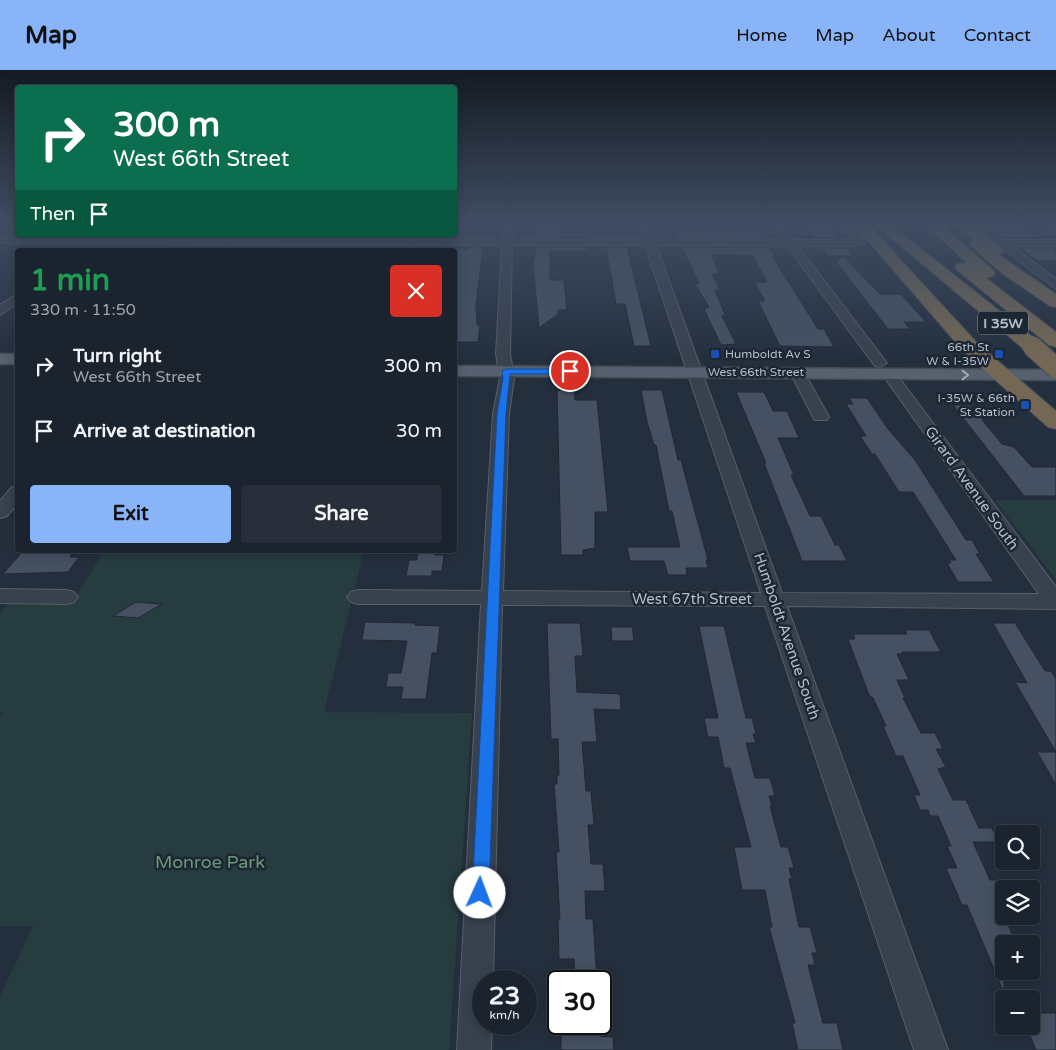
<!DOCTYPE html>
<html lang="en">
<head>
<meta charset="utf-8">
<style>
	body { margin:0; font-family:"Varela Round",sans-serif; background:#282f3a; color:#f1f3f6; height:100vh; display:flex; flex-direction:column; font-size:19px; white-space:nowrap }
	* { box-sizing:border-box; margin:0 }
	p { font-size:16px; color:#a0a4aa }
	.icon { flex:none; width:28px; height:28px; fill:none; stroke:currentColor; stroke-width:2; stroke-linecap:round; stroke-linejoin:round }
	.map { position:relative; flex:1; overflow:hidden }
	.details { position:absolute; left:15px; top:178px; width:442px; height:305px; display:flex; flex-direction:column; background:#1b232e; border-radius:5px; box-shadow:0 2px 12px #0003,0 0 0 1px #39404a }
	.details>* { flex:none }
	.guide { position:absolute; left:15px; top:15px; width:442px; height:152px; border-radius:5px; box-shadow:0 2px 12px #0003,0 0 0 1px #39404a; background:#0b6e4f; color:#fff; overflow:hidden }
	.fabs { position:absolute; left:995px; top:755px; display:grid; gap:10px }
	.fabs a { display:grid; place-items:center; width:45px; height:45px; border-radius:5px; background:#1b232e; box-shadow:0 2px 12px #0003,0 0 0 1px #39404a; font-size:25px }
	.speed { position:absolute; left:472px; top:900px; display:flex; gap:10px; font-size:25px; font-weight:700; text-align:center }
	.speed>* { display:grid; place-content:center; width:65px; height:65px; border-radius:50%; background:#1b232e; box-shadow:0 2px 12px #0003,0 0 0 1px #39404a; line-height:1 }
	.speed small { font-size:12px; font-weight:400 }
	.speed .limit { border:2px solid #111; border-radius:8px; background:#fff; color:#111 }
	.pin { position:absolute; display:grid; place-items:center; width:42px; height:42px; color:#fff; margin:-21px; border:2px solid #fff; border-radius:50%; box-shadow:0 1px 5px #0007 }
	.me { position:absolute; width:55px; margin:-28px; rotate:2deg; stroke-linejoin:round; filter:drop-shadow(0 0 4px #0008) }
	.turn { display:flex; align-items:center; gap:18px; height:105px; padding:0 15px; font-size:22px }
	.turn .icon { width:65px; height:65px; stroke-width:2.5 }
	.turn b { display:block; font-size:35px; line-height:42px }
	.then { display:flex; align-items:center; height:48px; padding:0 15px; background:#0003; gap:10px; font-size:19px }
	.round { display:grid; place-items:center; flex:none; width:52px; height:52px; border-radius:5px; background:#282f3a }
	.headline { display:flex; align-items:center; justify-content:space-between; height:85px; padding:0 15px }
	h1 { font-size:30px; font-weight:700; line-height:38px; color:#1e9e55 }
	.button { display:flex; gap:10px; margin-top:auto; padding:10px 15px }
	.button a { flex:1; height:58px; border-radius:5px; background:#8ab4f8; color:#111; font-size:20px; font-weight:700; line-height:58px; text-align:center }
	.button a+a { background:#282f3a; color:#f1f3f6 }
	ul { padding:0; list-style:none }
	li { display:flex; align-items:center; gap:15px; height:65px; padding:0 15px }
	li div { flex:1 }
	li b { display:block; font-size:19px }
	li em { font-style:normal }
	header { display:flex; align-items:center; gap:30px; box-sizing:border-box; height:70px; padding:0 25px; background:#8ab4f8; color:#111 }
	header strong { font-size:24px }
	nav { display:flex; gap:28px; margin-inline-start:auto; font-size:18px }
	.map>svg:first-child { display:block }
	.green { fill:#263c3f }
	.building { fill:#455162; stroke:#1f2835 }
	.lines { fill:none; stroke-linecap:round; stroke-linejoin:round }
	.minor-casing { stroke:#565f6c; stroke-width:2 }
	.major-casing { stroke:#414a57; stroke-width:3 }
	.highway-casing { stroke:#434c59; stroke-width:2 }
	.minor { fill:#38414e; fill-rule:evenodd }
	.major { fill:#56606e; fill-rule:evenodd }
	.highway { fill:#746855; fill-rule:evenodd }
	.highway-bridge-casing { stroke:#434c59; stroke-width:22; stroke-linecap:butt }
	.highway-bridge { stroke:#746855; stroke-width:20 }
	.oneway { stroke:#a1aab7 }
	.route { fill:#1a73e8; stroke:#114b97 }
	.transit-dot { fill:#1a4fb4; stroke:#1d2633; stroke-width:2 }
	.labels { text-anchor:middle; stroke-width:5; stroke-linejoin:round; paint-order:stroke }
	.far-poi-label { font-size:12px; fill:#b4bcc9; stroke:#1d2633; text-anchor:end }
	.far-street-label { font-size:12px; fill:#b4bcc9; stroke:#1d2633 }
	.shield { fill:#1d2633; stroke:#878f9c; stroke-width:1 }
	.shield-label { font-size:14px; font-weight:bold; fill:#b4bcc9 }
	.street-label { font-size:15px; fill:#b4bcc9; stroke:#1d2633 }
	.near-park-label { font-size:18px; fill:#6b9a76; stroke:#1d2633 }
</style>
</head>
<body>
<header>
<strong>Map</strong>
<nav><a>Home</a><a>Map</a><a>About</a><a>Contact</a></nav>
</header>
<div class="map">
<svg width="1056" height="980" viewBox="0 0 1056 980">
	<rect width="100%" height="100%" fill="#242f3e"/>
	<path class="green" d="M995,430h61v80z
		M105,480h259l-40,162 148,1 -23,337h-449v-54l33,-70h-33v-209l3,-5h-3v-98l7,-10h64z"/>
	<path class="building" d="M799,152h25l14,16h-25z
		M983,152h33l24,16 -38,-1z
		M537,153h23l1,10h25l1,4h-51z
		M674,160h84l6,8 -86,-1z
		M469,177h14l-7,58 1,20h3l-2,17h-23v-93h13z
		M536,177h51v4h-37v29h14l3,30h-9v4l-19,14 -6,-64z
		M606,177h21l24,99h-17l-9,-42h-9z
		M682,177l88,1 5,8h-3l46,73h6l10,18 -54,-1 -22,-45h7l-11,-19h13l-15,-27h-40l7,19h-7l8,16h-5l10,25 -3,1 14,28 -15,1 -17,-36 5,-2 -14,-23h4z
		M821,178h26l7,8h-26z
		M1020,178h33l3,2v11h-19z
		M843,186l37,38h21l25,28h-22l6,7h-22l-52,-67z
		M557,320h17l1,10h22l11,112h-13v36l-12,2v5h-22z
		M641,320h21l16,70h3l27,100h-2l2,8h-22l1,7h-19l-4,-14h-34l-3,-14h53l-8,-36h-3l-13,-66h-2l-7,-23z
		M736,322h28l9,19h14l12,27h-21l16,37h-3l19,41h11l14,29h4l8,16h-45l-38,-98h2z
		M849,328h18l21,31 27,31 51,80h6l8,14h-4l18,28h-36l-11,-19h4l-2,-3h7l-43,-68h-14l-24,-38h-3l-12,-18h6l-20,-32h7z
		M953,335h17l32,39 12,3 18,20h24v29h-32z
		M24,480h50l-4,7h9l-11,15 -65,2z
		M418,480h18l-1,5h9l-2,16h-10v5h-26l3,-16h8z
		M136,532l26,2 -24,14 -25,-2z
		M365,552l50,1v2l25,1 -3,27h-5l-6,46h-25l2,-12h-17l2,-14h13l6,-32 -45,-1z
		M547,553h33l3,33h-8l2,36 43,2 1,16 -27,-1 3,33h-15l4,49h5l3,34h-6l3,39h12l2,27h-20l1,28h7l4,62h-22l-1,-22h-15l-1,-40h2l-4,-67h3l-5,-68h3v-9h2l-1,-36h-7z
		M993,553h22l30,48h6l5,8v73l-41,-70 12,1z
		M699,556h25l22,92h6l4,16h-3l3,9h-10l9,35h15l5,18h-6l3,10h-2l11,41h7l6,21h-5l3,11h-3l10,48h11l7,26h-5l3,12h-7l15,58h14l6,27h-45l-6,-27h3l-26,-96h3l-7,-37h-23l-8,-43h17l-21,-79h-6l-6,-31h-10l-4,-19h14z
		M611,557h21l2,14h-22z
		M905,560h24l12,22h-39l1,2h-6l12,26h-12l8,18h-2l18,35h14l8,16h-7l10,18 -8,2 15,31h13l13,28h13l6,14h-25l17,38h14v36l13,28h-13v49l-37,-88h-5l-16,-37h11l-10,-22h4l-13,-30h-8l-2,-6h-8l-6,-15h6l-17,-39h-7l-13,-30h3l-13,-28 -4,-3 -21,-56h7l-2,-5h54z
		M1037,682h19v33z
		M1031,943h25v37h-20l-10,-24h5z
		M561,954h38v12l14,1 1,13h-53z"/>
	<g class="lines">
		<g class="minor-casing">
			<path id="minor" d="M503,152h10v17h130l-6,-17h10l6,17 129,1 -13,-18h10l14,18h61l-16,-18h10l17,17v4l-9,3h-58l89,117 -7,4 -5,-1 -88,-120 -131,-1 126,348 257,1 -157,-220 7,-4 5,1 162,216v22l-269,-3 161,444h-34l-149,-444 -263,-1 -9,376h-9v43h8l-1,26h-34l24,-446h-123l-7,-2 -4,-5 4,-5 7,-2 124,1 11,-177 7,-36 -4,-24 6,-109 -502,-2v-6l502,2zM512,175h133l116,348 -258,-2 6,-177 5,-36 -4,-24z
				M968,152h11l24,18h53v6h-44l44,33v10z
				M1041,152h11l4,4v8z
				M18,223v10l-18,12v-10z
				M797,298l7,4 25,45 -2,3h-12l-2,-3 -23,-45z
				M18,416v17l-11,13 -7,2v-17l12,-14z
				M0,519l67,1 7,2 4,5 -4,5 -7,2 -67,-1z"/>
		</g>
		<g class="major-casing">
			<path id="major" d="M0,284h18v10h-18z
				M455,296l601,4v10l-601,-4z"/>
		</g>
		<g class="highway-casing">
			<path id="highway" d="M852,152h14l112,122 78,67v18l-8,-2 -84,-75z
				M872,152h15l152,120 2,4 -2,4h-14z
				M923,152h15l55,48 2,3 -2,3 -7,2 70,54v15l-7,-2 -92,-75 -2,-3 2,-3 10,-1z
				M953,152h16l33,26 2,3 -5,4 57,39v13l-6,-1 -47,-32 -31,-27 -2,-3 4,-4z"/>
		</g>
		<use href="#minor" class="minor"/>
		<use href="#major" class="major"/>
		<use href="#highway" class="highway"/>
		<g class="highway-bridge-casing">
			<path id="highway-bridge" d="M1032,276l24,22"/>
		</g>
		<use href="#highway-bridge" class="highway-bridge"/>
	</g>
	<defs><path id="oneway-chevron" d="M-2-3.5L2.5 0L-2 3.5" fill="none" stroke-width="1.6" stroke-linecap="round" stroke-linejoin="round" transform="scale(1.25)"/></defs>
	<use class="oneway" href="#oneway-chevron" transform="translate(965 305)"/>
	<linearGradient id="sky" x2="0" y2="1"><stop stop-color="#141a22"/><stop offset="0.53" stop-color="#3f4d63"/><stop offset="1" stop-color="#3f4d63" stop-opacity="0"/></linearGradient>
	<rect width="1056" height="289" fill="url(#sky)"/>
	<path class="route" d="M506,299h64l4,2 -4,3h-60l-4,40 -17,479 -3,5 -6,2 -6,-2 -2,-5 25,-479 6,-36 -1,-7z"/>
	<g class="transit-dot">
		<rect x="710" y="279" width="10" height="10" rx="2.5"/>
		<rect x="994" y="279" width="10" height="10" rx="2.5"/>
		<rect x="1020" y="330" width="10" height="10" rx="2.5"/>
	</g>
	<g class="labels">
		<g class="far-poi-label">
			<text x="989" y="281">66th St<tspan x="989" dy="14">W &amp; I-35W</tspan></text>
			<text x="725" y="288" text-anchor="start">Humboldt Av S</text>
			<text x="1015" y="332">I-35W &amp; 66th<tspan x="1015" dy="14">St Station</tspan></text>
		</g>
		<g class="far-street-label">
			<text x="756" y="306">West 66th Street</text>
		</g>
		<rect class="shield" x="978" y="241.5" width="50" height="23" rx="4"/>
		<g class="shield-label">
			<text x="1003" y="258">I 35W</text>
		</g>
		<g class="street-label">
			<text transform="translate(972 418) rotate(54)" y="5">Girard Avenue South</text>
			<text x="692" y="534">West 67th Street</text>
			<text transform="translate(787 566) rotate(71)" y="5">Humboldt Avenue South</text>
		</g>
		<g class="near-park-label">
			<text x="210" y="798">Monroe Park</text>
		</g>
	</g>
</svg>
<div class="fabs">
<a><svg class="icon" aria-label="search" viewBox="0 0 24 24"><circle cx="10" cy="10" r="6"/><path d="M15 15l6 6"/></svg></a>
<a><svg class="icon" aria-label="layers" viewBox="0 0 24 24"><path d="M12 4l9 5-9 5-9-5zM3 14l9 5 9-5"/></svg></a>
<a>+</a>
<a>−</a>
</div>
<div class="speed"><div>23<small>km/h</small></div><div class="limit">30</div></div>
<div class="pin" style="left:570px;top:301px;background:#d93025"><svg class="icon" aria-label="arrive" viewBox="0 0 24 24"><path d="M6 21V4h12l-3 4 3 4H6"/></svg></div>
<svg class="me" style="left:480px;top:823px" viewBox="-20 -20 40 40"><circle r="19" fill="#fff"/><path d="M0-13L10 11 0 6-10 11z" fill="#1a73e8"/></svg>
<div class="guide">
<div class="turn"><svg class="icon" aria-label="right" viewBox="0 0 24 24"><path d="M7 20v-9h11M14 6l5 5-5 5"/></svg><div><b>300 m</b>West 66th Street</div></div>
<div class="then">Then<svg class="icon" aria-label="arrive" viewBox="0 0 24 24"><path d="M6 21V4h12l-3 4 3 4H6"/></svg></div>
</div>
<section class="details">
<div class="headline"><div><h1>1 min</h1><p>330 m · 11:50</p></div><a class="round" style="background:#d93025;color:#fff"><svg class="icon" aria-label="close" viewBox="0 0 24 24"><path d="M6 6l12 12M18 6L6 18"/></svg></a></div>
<ul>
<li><svg class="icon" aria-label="right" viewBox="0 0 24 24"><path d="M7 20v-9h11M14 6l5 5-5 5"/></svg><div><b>Turn right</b><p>West 66th Street</p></div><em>300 m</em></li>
<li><svg class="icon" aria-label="arrive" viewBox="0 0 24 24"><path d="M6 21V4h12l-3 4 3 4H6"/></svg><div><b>Arrive at destination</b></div><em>30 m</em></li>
</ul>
<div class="button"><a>Exit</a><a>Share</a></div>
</section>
</div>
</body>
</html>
